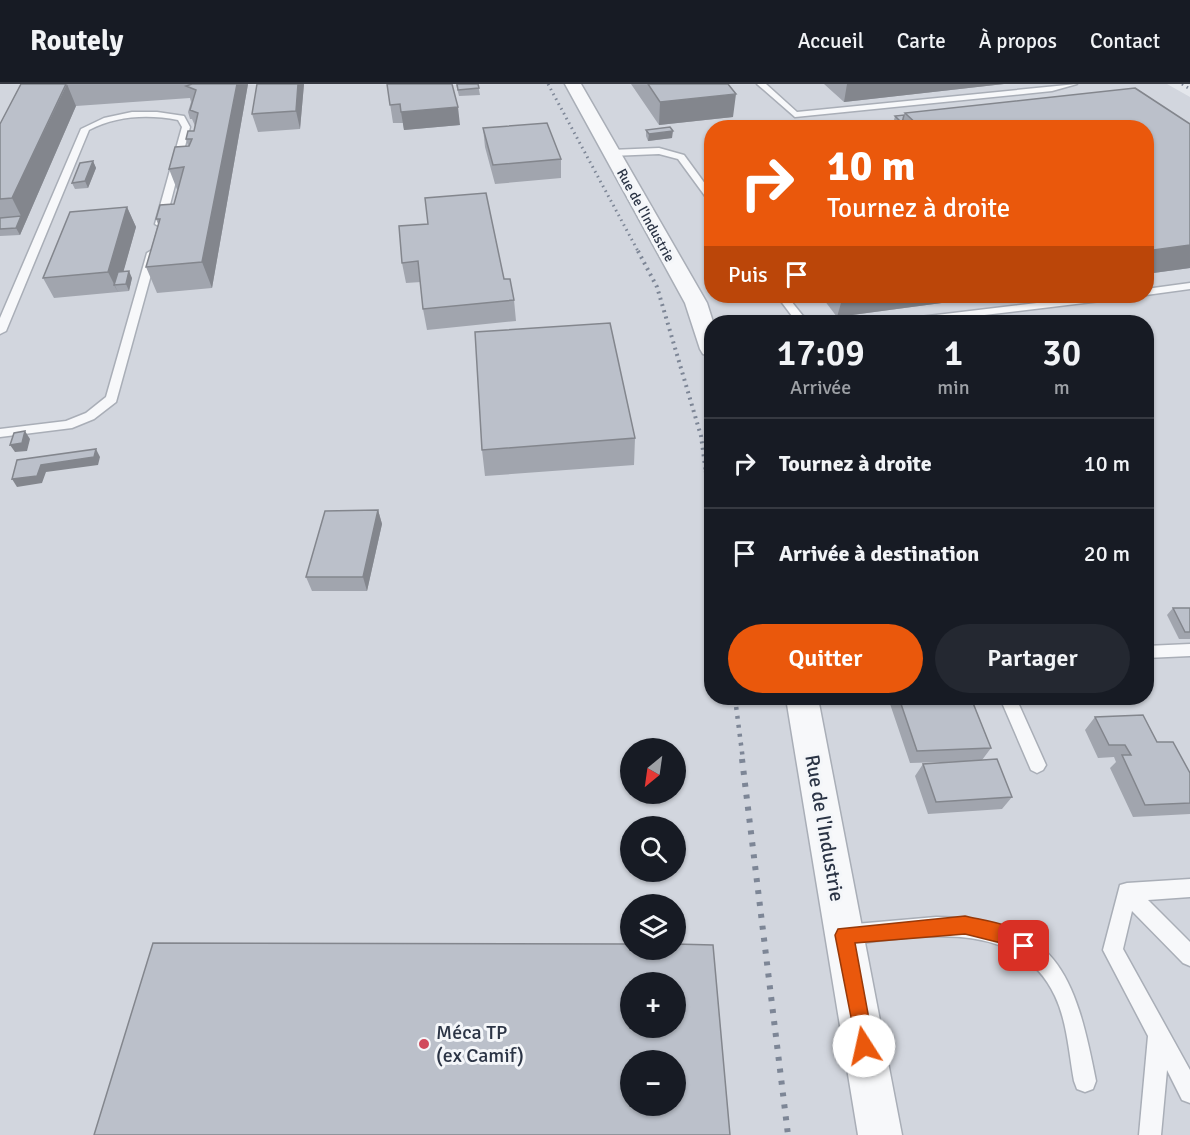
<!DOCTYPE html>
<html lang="fr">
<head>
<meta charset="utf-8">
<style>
	body { margin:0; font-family:Signika,sans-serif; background:#242831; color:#f1f3f6; height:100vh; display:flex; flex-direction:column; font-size:22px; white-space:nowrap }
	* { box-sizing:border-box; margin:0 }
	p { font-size:20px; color:#9ea1a6 }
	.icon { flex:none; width:33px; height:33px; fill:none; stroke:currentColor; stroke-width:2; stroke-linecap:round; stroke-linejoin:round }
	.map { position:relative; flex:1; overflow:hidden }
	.side { position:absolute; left:704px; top:231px; width:450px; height:390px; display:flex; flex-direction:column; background:#171b24; border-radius:24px; box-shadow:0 2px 4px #0004 }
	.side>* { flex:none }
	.guide { position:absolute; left:704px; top:36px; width:450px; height:183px; border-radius:24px; box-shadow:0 2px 4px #0004; background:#ea580c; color:#fff; overflow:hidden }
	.needle { width:39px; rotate:209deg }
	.tools { position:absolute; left:620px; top:654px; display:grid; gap:12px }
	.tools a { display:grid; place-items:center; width:66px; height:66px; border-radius:50%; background:#171b24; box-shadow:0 2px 4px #0004; font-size:30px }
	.pin { position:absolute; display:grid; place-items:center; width:51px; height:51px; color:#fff; margin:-26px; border-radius:12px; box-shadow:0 3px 9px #0006 }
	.me { position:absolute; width:66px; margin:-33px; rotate:350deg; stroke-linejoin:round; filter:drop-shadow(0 0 4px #0008) }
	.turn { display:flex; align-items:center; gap:21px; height:126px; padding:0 24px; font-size:27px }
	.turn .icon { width:78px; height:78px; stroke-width:2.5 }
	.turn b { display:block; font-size:42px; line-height:51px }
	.then { display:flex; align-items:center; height:57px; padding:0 24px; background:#0003; gap:12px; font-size:22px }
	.eta { display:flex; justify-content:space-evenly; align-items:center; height:102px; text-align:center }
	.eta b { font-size:36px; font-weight:600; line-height:42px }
	.button { display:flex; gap:12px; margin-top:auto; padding:12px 24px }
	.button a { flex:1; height:69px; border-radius:36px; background:#ea580c; color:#fff; font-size:24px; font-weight:600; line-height:69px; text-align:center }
	.button a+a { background:#242831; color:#f1f3f6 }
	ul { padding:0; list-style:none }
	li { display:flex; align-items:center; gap:18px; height:90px; padding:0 24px; border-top:2px solid #363941 }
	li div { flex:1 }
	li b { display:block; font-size:22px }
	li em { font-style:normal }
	header { display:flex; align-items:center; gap:36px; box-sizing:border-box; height:84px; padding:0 30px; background:#171b24; border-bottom:2px solid #363941 }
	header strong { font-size:28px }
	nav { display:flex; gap:33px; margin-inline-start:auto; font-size:21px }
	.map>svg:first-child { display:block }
	.built { fill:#d2d6de; fill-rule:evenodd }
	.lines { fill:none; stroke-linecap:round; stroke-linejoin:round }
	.service-casing { stroke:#a9aeb7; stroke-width:3 }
	.minor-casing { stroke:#a9aeb7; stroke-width:3 }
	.service { fill:#f7f8fa; fill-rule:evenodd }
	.minor { fill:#f7f8fa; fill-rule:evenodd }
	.rail-far3 { stroke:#7d8696; stroke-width:3; stroke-dasharray:1.5 4; stroke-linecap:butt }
	.rail-far2 { stroke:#7d8696; stroke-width:4; stroke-dasharray:2 4.5; stroke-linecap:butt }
	.rail-far1 { stroke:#7d8696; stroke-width:4.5; stroke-dasharray:3 6; stroke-linecap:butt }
	.rail { stroke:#7d8696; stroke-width:6; stroke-dasharray:4 8; stroke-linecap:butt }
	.wall { fill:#a1a5ae }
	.shaded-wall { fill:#83868d }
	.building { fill:#bbc0ca; stroke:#83868d; stroke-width:1.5; fill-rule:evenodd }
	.route { fill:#ea580c; stroke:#983908; stroke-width:1.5 }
	.poi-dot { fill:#d1495b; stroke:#f4f6f9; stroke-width:2 }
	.labels { text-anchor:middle; stroke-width:6; stroke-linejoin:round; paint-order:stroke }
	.far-street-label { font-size:14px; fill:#2b3445; stroke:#f4f6f9 }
	.near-street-label { font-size:20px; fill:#2b3445; stroke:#f4f6f9 }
	.near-poi-label { font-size:20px; fill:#2b3445; stroke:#f4f6f9; text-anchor:start }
</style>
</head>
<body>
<header>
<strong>Routely</strong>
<nav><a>Accueil</a><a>Carte</a><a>À propos</a><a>Contact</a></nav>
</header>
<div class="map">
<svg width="1190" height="1051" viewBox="0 0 1190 1051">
	<rect width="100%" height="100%" fill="#e4e7ec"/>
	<path class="built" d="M0,0h1167l23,13v1038h-1190zM711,44h435v168h-435zM711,238h435v376h-435zM630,664h45v46h-45zM630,742h45v46h-45zM630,820h45v46h-45zM630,898h45v46h-45zM630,976h45v46h-45z"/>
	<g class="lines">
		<g class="service-casing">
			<path id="service" d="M757,0h9l31,28 280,-28 -25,7 -257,26z
				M132,28h25l27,4 6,11 -25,97 -5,3 -5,-3 27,-97 -4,-7c-31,-6 -62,-4 -89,10l-83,201 -6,3v-16l81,-189 23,-11z
				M659,64l25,7 27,37v9l-3,-1 -30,-41 -19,-5 -48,2 -4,-3 4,-3z
				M152,166l5,3 -41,149 -22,17 -22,9 -72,9v-8l66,-8 20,-8 20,-16 41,-144z
				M1190,199v6l-44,6v-6z
				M777,212h10l16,20 16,6 -24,-2z
				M1095,212h27l-5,3 -191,23h-28l5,-3z
				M1190,560v12l-44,2v-12z
				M1000,614h16l30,67 -3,5 -6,3 -6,-3z
				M1190,795v18l-42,3 42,42v24l-7,-3 -51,-52 -9,38 67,121v33l-8,-3 -15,-30 -6,65h-22l9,-99 -45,-86 17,-65 7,-2z
				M936,833c121,2 139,57 160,164l-3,8 -8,3 -8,-3 -3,-8c-5,-27 -7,-60 -19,-85 -38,-81 -140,-59 -211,-51l-7,-3 -3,-7 3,-7 7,-3z"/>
		</g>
		<g class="minor-casing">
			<path id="minor" d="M565,0h16l126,219 6,19h-2v34l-8,-2 -3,-5 -15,-46z
				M786,614h32l84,437h-44z"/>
		</g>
		<use href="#service" class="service"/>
		<use href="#minor" class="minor"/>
		<path class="rail-far3" d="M548,0l91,169
			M1182,0l8,5"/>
		<path class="rail-far2" d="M638,167l19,36 44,149 5,37"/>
		<path class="rail-far1" d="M706,387l5,36
			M735,614l8,62"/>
		<path class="rail" d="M742,675l46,376"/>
	</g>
	<path class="wall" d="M21,0h227l-36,204 -55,5 -11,-26 12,-43 -2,-5 18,-15 4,-12 -9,-23 19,-23 -2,-7 8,-8 1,-5 -3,-7h-2l-2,-7 3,-10 -1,-4 -114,8 -56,129 -20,1v-112z
		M304,0l-4,45 -42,3 -6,-18z
		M387,0l73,41 -56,5 -1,-7h-10z
		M456,0h22l2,11 -21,1z
		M631,0h97l5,33 -74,8z
		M824,0h180l-160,18z
		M905,29l285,11v144l-44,6v-146h-254l3,-12 9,-1z
		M483,44l78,31v19l-66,6 -10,-37z
		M646,46l26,8 -24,3 -2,-5z
		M93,77l3,7 -8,20 -13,1 -3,-6z
		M127,123l9,20 -13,45 9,6 -3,13 -75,7 -11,-20z
		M399,142l105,53 10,21 2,21 -89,9 -4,-21 -2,-27 -15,1 -4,-20z
		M821,212h173l-157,21z
		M635,354l-1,27 -149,11 -3,-26z
		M378,426l4,14 -15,67h-55l-6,-14z
		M1173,524h17v31h-11l-12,-24z
		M888,614h83l20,50 -9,12 30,37 -10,12 -74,5 -13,-38 8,-12 54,-3 -67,2z
		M1095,633l62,25 33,31v41l-57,3 -23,-49 6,-6 -2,-5 -16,1 -13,-28z"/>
	<path class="shaded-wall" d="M67,0l9,22 -56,129 -4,-7 5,-12 -9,-18z
		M237,0h11l-36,204 -10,-26z
		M298,0h6l-4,45 -4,-18z
		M847,0h157l-160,18z
		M736,10l-3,23 -74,8 1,-23z
		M458,23l2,18 -56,5 -3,-18z
		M673,47l-1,7 -24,3 1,-7z
		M93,77l3,7 -8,20 -3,-7z
		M127,123l9,20 -16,57 -6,1 4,7 -10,-20z
		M1190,161v23l-44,6v-23z
		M129,187l3,7 -3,13 -3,-7z
		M843,212h151l-157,21z
		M25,347l5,8 -3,12 -12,1 -5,-7z
		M96,365l4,8 -2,8 -52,7 -4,11 -25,4 -5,-8 29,-14z
		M378,426l4,14 -15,67 -4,-14z"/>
	<path class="building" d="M21,0h45l-54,114 -12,1v-75z
		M192,0h45l-35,178 -56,5 14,-48h-4l4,-14 14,-1 10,-37 -15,2 6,-22 14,-1 3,-7h-6l2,-8h6l4,-18 -8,-3 6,-20 -10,-4z
		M257,0h41l-2,27 -44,3z
		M387,0h65l6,23 -57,5 -1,-8 -10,1z
		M457,0h21l1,4 -21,2z
		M648,0h80l8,10 -76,8z
		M1135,4l55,36v121l-44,6v-123h-225l-16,-15z
		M904,31l-2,8 -7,-7z
		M547,39l14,36 -68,6 -10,-37z
		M670,43l3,4 -24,3 -3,-4z
		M93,77l-8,20 -13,2 8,-20z
		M486,109l18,86h6l4,21 -91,9 -5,-48 -16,2 -3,-37 29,-2 -3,-26z
		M127,123l-19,65 -65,6 27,-66z
		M21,132l-5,12 -16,1v-11z
		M129,187l-3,13 -12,1 4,-13z
		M610,239l25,115 -153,12 -7,-118z
		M25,347l-3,12 -12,2 4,-12z
		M96,365l-2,8 -53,8 -4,11 -25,3 5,-19z
		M378,426l-15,67h-57l19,-66z
		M1173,524h17v24h-5z
		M899,614h72l20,50 -74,3z
		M1143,631l14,27h16l17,31v30l-45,2 -23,-50h9l-6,-10h-16l-14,-28z
		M997,675l15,38 -76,5 -13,-38z
		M153,859l477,1v6h45v-6l38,1 17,190h-636zM630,898h45v46h-45zM630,976h45v46h-45z"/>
	<path class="route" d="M965,832c20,5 59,8 68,30l-3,6 -6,3 -19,-11 -40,-10 -110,9 19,103 -3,7 -7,3 -6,-3 -23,-118 3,-6z"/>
	<circle class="poi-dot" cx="424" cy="960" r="6"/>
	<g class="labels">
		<g class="far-street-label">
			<text transform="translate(646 131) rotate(61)" y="5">Rue de l'Industrie</text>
		</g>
		<g class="near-street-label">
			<text transform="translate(825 744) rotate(80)" y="7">Rue de l'Industrie</text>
		</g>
		<g class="near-poi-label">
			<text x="436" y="955">Méca TP<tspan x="436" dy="23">(ex Camif)</tspan></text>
		</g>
	</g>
</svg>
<div class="tools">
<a><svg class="needle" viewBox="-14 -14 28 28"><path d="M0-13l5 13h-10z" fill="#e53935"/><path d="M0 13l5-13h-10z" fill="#9ea1a6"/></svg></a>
<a><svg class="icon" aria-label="search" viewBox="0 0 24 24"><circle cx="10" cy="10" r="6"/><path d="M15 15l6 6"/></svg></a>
<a><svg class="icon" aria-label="layers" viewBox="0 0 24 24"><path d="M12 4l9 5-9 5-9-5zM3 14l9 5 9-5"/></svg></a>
<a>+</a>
<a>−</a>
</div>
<div class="pin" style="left:1024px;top:862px;background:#d93025"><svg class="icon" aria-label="arrive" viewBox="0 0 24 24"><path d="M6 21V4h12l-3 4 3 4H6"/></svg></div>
<svg class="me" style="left:864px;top:962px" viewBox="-20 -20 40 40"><circle r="19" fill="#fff"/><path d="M0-13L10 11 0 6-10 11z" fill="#ea580c"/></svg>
<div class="guide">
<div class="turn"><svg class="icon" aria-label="right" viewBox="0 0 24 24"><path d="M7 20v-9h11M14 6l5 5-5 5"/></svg><div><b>10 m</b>Tournez à droite</div></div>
<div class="then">Puis<svg class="icon" aria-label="arrive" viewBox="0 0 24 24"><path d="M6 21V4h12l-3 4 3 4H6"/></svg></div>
</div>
<section class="side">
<div class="eta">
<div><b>17:09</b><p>Arrivée</p></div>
<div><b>1</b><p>min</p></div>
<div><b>30</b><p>m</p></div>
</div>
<ul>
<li><svg class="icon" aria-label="right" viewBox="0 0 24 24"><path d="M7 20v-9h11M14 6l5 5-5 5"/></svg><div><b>Tournez à droite</b></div><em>10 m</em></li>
<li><svg class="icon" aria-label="arrive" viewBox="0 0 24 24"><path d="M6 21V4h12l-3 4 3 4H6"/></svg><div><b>Arrivée à destination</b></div><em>20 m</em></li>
</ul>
<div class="button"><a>Quitter</a><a>Partager</a></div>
</section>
</div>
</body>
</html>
